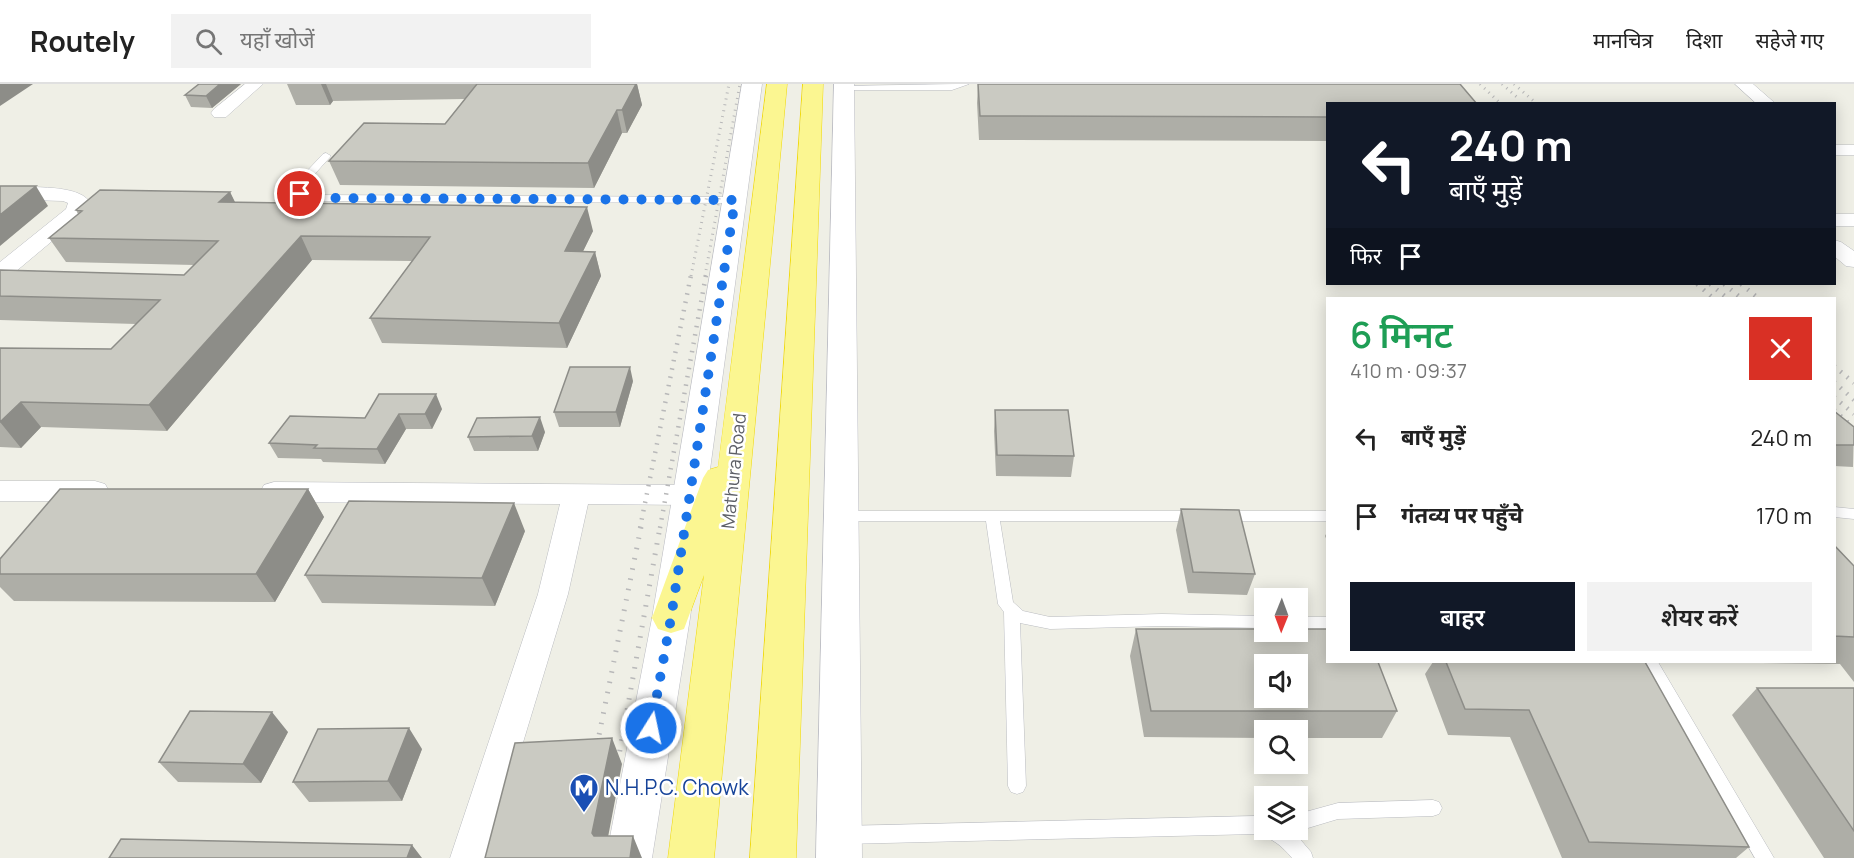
<!DOCTYPE html>
<html lang="hi">
<head>
<meta charset="utf-8">
<style>
	body { margin:0; font-family:Manrope,"Noto Sans Devanagari",sans-serif; background:#f2f2f2; color:#222; height:100vh; display:flex; flex-direction:column; font-size:22px; white-space:nowrap }
	* { box-sizing:border-box; margin:0 }
	p { font-size:20px; color:#767676 }
	.icon { flex:none; width:33px; height:33px; fill:none; stroke:currentColor; stroke-width:2; stroke-linecap:round; stroke-linejoin:round }
	.map { position:relative; flex:1; overflow:hidden }
	.sheet { position:absolute; left:1326px; top:213px; width:510px; height:366px; display:flex; flex-direction:column; background:#fff; border-radius:0px; box-shadow:0 3px 15px #0003 }
	.sheet>* { flex:none }
	.banner { position:absolute; left:1326px; top:18px; width:510px; height:183px; border-radius:0px; box-shadow:0 3px 15px #0003; background:#111827; color:#fff; overflow:hidden }
	.needle { width:39px; rotate:181deg }
	.tools { position:absolute; left:1254px; top:504px; display:grid; gap:12px }
	.tools a { display:grid; place-items:center; width:54px; height:54px; border-radius:0px; background:#fff; box-shadow:0 3px 15px #0003; font-size:30px }
	.pin { position:absolute; display:grid; place-items:center; width:51px; height:51px; color:#fff; margin:-26px; border:3px solid #fff; border-radius:50%; box-shadow:0 2px 6px #0007 }
	.me { position:absolute; width:66px; margin:-33px; rotate:10deg; stroke-linejoin:round; filter:drop-shadow(0 0 4px #0008) }
	.turn { display:flex; align-items:center; gap:21px; height:126px; padding:0 24px; font-size:27px }
	.turn .icon { width:78px; height:78px; stroke-width:2.5 }
	.turn b { display:block; font-size:42px; line-height:51px }
	.then { display:flex; align-items:center; height:57px; padding:0 24px; background:#0003; gap:12px; font-size:22px }
	.round { display:grid; place-items:center; flex:none; width:63px; height:63px; border-radius:0px; background:#f2f2f2 }
	.headline { display:flex; align-items:center; justify-content:space-between; height:102px; padding:0 24px }
	h1 { font-size:36px; font-weight:600; line-height:45px; color:#1e9e55 }
	.action { display:flex; gap:12px; margin-top:auto; padding:12px 24px }
	.action a { flex:1; height:69px; border-radius:0px; background:#111827; color:#fff; font-size:24px; font-weight:600; line-height:69px; text-align:center }
	.action a+a { background:#f2f2f2; color:#222 }
	ul { padding:0; list-style:none }
	li { display:flex; align-items:center; gap:18px; height:78px; padding:0 24px }
	li div { flex:1 }
	li b { display:block; font-size:22px }
	li em { font-style:normal }
	header { display:flex; align-items:center; gap:36px; box-sizing:border-box; height:84px; padding:0 30px; background:#fff; border-bottom:2px solid #e0e0e0 }
	header strong { font-size:28px }
	nav { display:flex; gap:33px; margin-inline-start:auto; font-size:21px }
	.search { width:420px; height:54px; background:#f2f2f2; display:flex; align-items:center; gap:15px; box-sizing:border-box; padding:0 21px; border-radius:0px; color:#767676; font-size:22px }
	.map>svg:first-child { display:block }
	.lines { fill:none; stroke-linecap:round; stroke-linejoin:round }
	.lane-casing { stroke:#babcc1; stroke-width:1 }
	.street-casing { stroke:#babcc1; stroke-width:1 }
	.secondary-casing { stroke:#bbbcc3; stroke-width:1 }
	.highway-casing { stroke:#f0d804; stroke-width:1 }
	.lane { fill:#fff; fill-rule:evenodd }
	.street { fill:#fff; fill-rule:evenodd }
	.secondary { fill:#fff; fill-rule:evenodd }
	.highway { fill:#fbf691; fill-rule:evenodd }
	.rail-far2 { stroke:#b8b8b9; stroke-width:3; stroke-dasharray:1 5; stroke-linecap:butt }
	.rail-far1 { stroke:#b8b8b9; stroke-width:4.5; stroke-dasharray:1.5 7; stroke-linecap:butt }
	.rail { stroke:#b8b8b9; stroke-width:5; stroke-dasharray:1.5 9; stroke-linecap:butt }
	.wall { fill:#aeaea7 }
	.shaded-wall { fill:#8d8d88 }
	.building { fill:#cacac2; stroke:#8d8d88; stroke-width:1.5; fill-rule:evenodd }
	.route { stroke:#1a73e8; stroke-width:10; stroke-dasharray:0 18 }
	.labels { text-anchor:middle; stroke-width:5; stroke-linejoin:round; paint-order:stroke }
	.street-label { font-size:18px; fill:#5d5f66; stroke:#fff }
	.near-transit-label { font-size:21px; fill:#164399; stroke:#fff; text-anchor:start }
</style>
</head>
<body>
<header>
<strong>Routely</strong>
<div class="search"><svg class="icon" aria-label="search" viewBox="0 0 24 24"><circle cx="10" cy="10" r="6"/><path d="M15 15l6 6"/></svg>यहाँ खोजें</div>
<nav><a>मानचित्र</a><a>दिशा</a><a>सहेजे गए</a></nav>
</header>
<div class="map">
<svg width="1854" height="774" viewBox="0 0 1854 774">
	<rect width="100%" height="100%" fill="#efefe6"/>
	<g class="lines">
		<g class="lane-casing">
			<path id="lane" d="M956,0h13l-17,6h-108l-4,-2 4,-2z
				M326,69l5,3 -28,31v5l14,3 418,2 5,3 -5,3 -418,-2 -20,-5 -5,-5 1,-5 30,-32z
				M1834,423l20,2v10l-20,-2z
				M841,427h355l5,1 2,4 -2,4 -5,1h-196l13,81 10,9 27,6 112,-3 102,2v12l-102,-2 -112,3 -30,-6 6,163 -3,6 -6,2 -6,-2 -3,-6 -4,-174 -6,-8 -12,-83h-145l-5,-1 -2,-4 2,-4z
				M1222,427h106v10h-106l-5,-1 -2,-4 2,-4z
				M1298,533h30v12h-30z
				M1642,578h16l116,196h-19z
				M1433,716l6,2 3,6 -3,6 -6,2 -95,3 -40,12 -3,-1h3v-16l40,-11z
				M1256,732l8,3v11l29,1 18,21 2,6h-21c-11,-13 -20,-20 -36,-24l-412,10 -7,-3 -2,-6 2,-6 7,-3z"/>
		</g>
		<g class="street-casing">
			<path id="street" d="M245,0h18l-37,33h-12l-3,-4 3,-4z
				M1735,0h18l23,20h-19z
				M1834,61h20v10h-20z
				M0,103c21,1 76,-4 89,14l-7,15 -74,62 -8,1v-17l66,-53 2,-6 -5,-2 -63,-2z
				M1834,130h20v12h-20z
				M1834,156l7,2 13,9v16l-8,-1 -12,-10z
				M0,397h95l10,3 4,7 -4,7 -10,3h-95z
				M274,398l415,3 10,3 4,7 -4,7 -10,3 -101,-1 -20,90 -80,264h-38l88,-264 22,-90 -286,-2 -10,-3 -4,-7 4,-7z"/>
		</g>
		<g class="secondary-casing">
			<path id="secondary" d="M742,0h20l-72,534 -38,240h-46l46,-240z
				M834,0h20l8,774h-46z"/>
		</g>
		<g class="highway-casing">
			<path id="highway" d="M767,0h20l-73,774h-46l36,-283 -20,54 -13,4 -13,-4 -6,-11 51,-140 5,-8 10,-3z
				M803,0h20l-27,774h-46z"/>
		</g>
		<use href="#lane" class="lane"/>
		<use href="#street" class="street"/>
		<use href="#secondary" class="secondary"/>
		<use href="#highway" class="highway"/>
		<path class="rail-far2" d="M1480,0l21,20
			M1502,0l17,15
			M1514,0l23,20
			M691,192l38,-192
			M705,192l35,-192"/>
		<path class="rail-far1" d="M1697,200l16,14
			M1710,200l17,14
			M1724,200l17,14
			M1741,200l17,14
			M1834,282l20,17
			M1834,298l20,18
			M1834,313l20,17
			M1834,326l20,18
			M640,444l51,-253
			M660,444l46,-253"/>
		<path class="rail" d="M595,671l46,-228
			M616,688l44,-245"/>
	</g>
	<path class="wall" d="M241,0l-29,24 -21,-1 -6,-12z
		M287,0h350l5,21 -15,28h-5l-28,55 -254,-3 -11,-24 116,-37 20,-25 -132,2 -3,4h-34z
		M978,0l350,20v37l-349,-1 -2,-37z
		M230,108l5,11 358,28 -10,20 12,1 6,24 -34,72 -185,-5 -12,-25 42,-57 -100,-1 -145,171 -126,-4 -20,21 -21,-1v-99l111,1 25,-25 -136,-4v-50l184,5 10,-10 -128,-3 -17,-24 29,-24 -2,-4z
		M633,297l-13,46h-61l-5,-15z
		M442,325l-10,20h-26l-21,35 -62,-2 -2,-3 -43,-1 -9,-15 96,-25z
		M995,326l79,46 -3,21 -75,-1 -2,-45z
		M1834,327l20,16 -1,40 -19,-1z
		M545,348l-7,19h-64l-6,-14z
		M308,405l16,28 -49,85 -261,-1 -14,-14v-28z
		M1181,425l74,65 -8,21 -59,-2 -12,-63z
		M1328,446v13l-3,-7z
		M525,447l-30,75 -173,-3 -17,-28z
		M1834,461l20,21v116l-14,-18 -150,-2h144z
		M1136,545l261,82 -15,27h-84v-8h-34v8l-120,-1 -14,-81z
		M1433,578h212l104,185 -13,11h-174l-52,-121 -62,-2 -23,-61z
		M1757,604h97v170h-30l-92,-143z
		M288,648l-27,51 -83,-1 -19,-20z
		M422,665l-20,52 -93,1 -16,-20z"/>
	<path class="shaded-wall" d="M0,0h33l-33,22z
		M220,0h21l-29,24 -6,-12z
		M321,0h5l7,17 -3,4z
		M636,0h1l5,21 -15,28 -5,-23z
		M617,26l5,23 -28,55 -6,-25z
		M36,102l12,20 -48,40v-31z
		M230,108l12,24 -23,-14z
		M587,123l6,24 -22,45 -6,-25z
		M301,152l11,24 -145,171 -18,-26z
		M595,168l6,24 -34,72 -8,-25z
		M630,283l3,14 -13,46 -4,-15z
		M436,310l6,15 -10,20 -7,-15z
		M21,318l20,25 -20,21 -21,-26z
		M399,330l7,15 -21,35 -8,-15z
		M540,333l5,15 -7,19 -6,-15z
		M308,405l16,28 -49,85 -19,-28z
		M514,419l11,28 -30,75 -13,-28z
		M272,628l16,20 -27,51 -18,-19z
		M409,644l13,21 -20,52 -14,-20z
		M612,654l10,26 -18,94 -12,-25z
		M633,752l9,22h-12z
		M412,761l10,13h-15z"/>
	<path class="building" d="M199,0h21l-14,12 -21,-1z
		M477,0h159l-14,26h-5l-29,53 -259,-2 35,-38 81,1z
		M978,0h482l17,20h-149v13l-348,-1z
		M0,102h36l-36,29z
		M100,106l130,2 -11,10 368,5 -22,44 30,1 -36,71 -189,-5 60,-81 -129,-1 -152,169 -128,-3 -21,20v-74l111,1 49,-49 -160,-4v-26l184,5 34,-34 -169,-3 33,-27 -6,-1z
		M570,283h60l-14,45h-62z
		M379,310h57l-11,20h-26l-22,35 -63,-1 3,-3 -48,-2 21,-27 75,2z
		M995,326h73l6,46 -77,-1z
		M1834,327l20,16v18h-20z
		M540,333l-8,19 -64,1 9,-19z
		M60,405h248l-52,85h-256v-15z
		M349,417l165,2 -32,75 -177,-3z
		M1181,425l58,1 16,64 -62,-2z
		M1834,461l20,21v71l-20,-1z
		M1136,545h128v3h34v-3h30v33h50l19,49h-246zM1264,580h34v34h-34z
		M1446,578h199l104,185 -160,-5 -60,-132 -64,-1z
		M1757,604h97v143z
		M190,627l82,1 -29,52 -84,-2z
		M409,644l-21,53 -95,1 25,-53z
		M612,654l-20,95 2,3h39l-3,22h-145l30,-115z
		M121,755l291,6 -5,13h-298z"/>
	<g class="lines">
		<path class="route" d="M300,110l17,4 418,2 -64,418 -20,110"/>
	</g>
	<defs>
		<g id="metro-pin" transform="scale(1.5)"><path d="M0 17L-7.5 6A9.5 9.5 0 1 1 7.5 6Z" fill="#1a4fb4" stroke="#fff"/><path d="M-5.5 5V-5H-3L0 0L3-5H5.5V5H3V-.5L0 4L-3-.5V5Z" fill="#fff"/></g>
	</defs>
	<g fill-rule="evenodd">
		<use href="#metro-pin" x="584" y="704"/>
	</g>
	<g class="labels">
		<g class="street-label">
			<text transform="translate(734 387) rotate(-84)" y="6">Mathura Road</text>
		</g>
		<g class="near-transit-label">
			<text x="605" y="711">N.H.P.C. Chowk</text>
		</g>
	</g>
</svg>
<div class="tools">
<a><svg class="needle" viewBox="-14 -14 28 28"><path d="M0-13l5 13h-10z" fill="#e53935"/><path d="M0 13l5-13h-10z" fill="#767676"/></svg></a>
<a><svg class="icon" aria-label="sound" viewBox="0 0 24 24"><path d="M4 9h4l5-4v14l-5-4H4zM17 9q2 3 0 6"/></svg></a>
<a><svg class="icon" aria-label="search" viewBox="0 0 24 24"><circle cx="10" cy="10" r="6"/><path d="M15 15l6 6"/></svg></a>
<a><svg class="icon" aria-label="layers" viewBox="0 0 24 24"><path d="M12 4l9 5-9 5-9-5zM3 14l9 5 9-5"/></svg></a>
</div>
<div class="pin" style="left:300px;top:110px;background:#d93025"><svg class="icon" aria-label="arrive" viewBox="0 0 24 24"><path d="M6 21V4h12l-3 4 3 4H6"/></svg></div>
<svg class="me" style="left:651px;top:644px" viewBox="-20 -20 40 40"><circle r="17" fill="#1a73e8" stroke="#fff" stroke-width="3"/><path d="M0-11L8 9 0 5-8 9z" fill="#fff"/></svg>
<div class="banner">
<div class="turn"><svg class="icon" aria-label="left" viewBox="0 0 24 24"><path d="M17 20v-9H6M10 6l-5 5 5 5"/></svg><div><b>240 m</b>बाएँ मुड़ें</div></div>
<div class="then">फिर<svg class="icon" aria-label="arrive" viewBox="0 0 24 24"><path d="M6 21V4h12l-3 4 3 4H6"/></svg></div>
</div>
<section class="sheet">
<div class="headline"><div><h1>6 मिनट</h1><p>410 m · 09:37</p></div><a class="round" style="background:#d93025;color:#fff"><svg class="icon" aria-label="close" viewBox="0 0 24 24"><path d="M6 6l12 12M18 6L6 18"/></svg></a></div>
<ul>
<li><svg class="icon" aria-label="left" viewBox="0 0 24 24"><path d="M17 20v-9H6M10 6l-5 5 5 5"/></svg><div><b>बाएँ मुड़ें</b></div><em>240 m</em></li>
<li><svg class="icon" aria-label="arrive" viewBox="0 0 24 24"><path d="M6 21V4h12l-3 4 3 4H6"/></svg><div><b>गंतव्य पर पहुँचे</b></div><em>170 m</em></li>
</ul>
<div class="action"><a>बाहर</a><a>शेयर करें</a></div>
</section>
</div>
</body>
</html>
